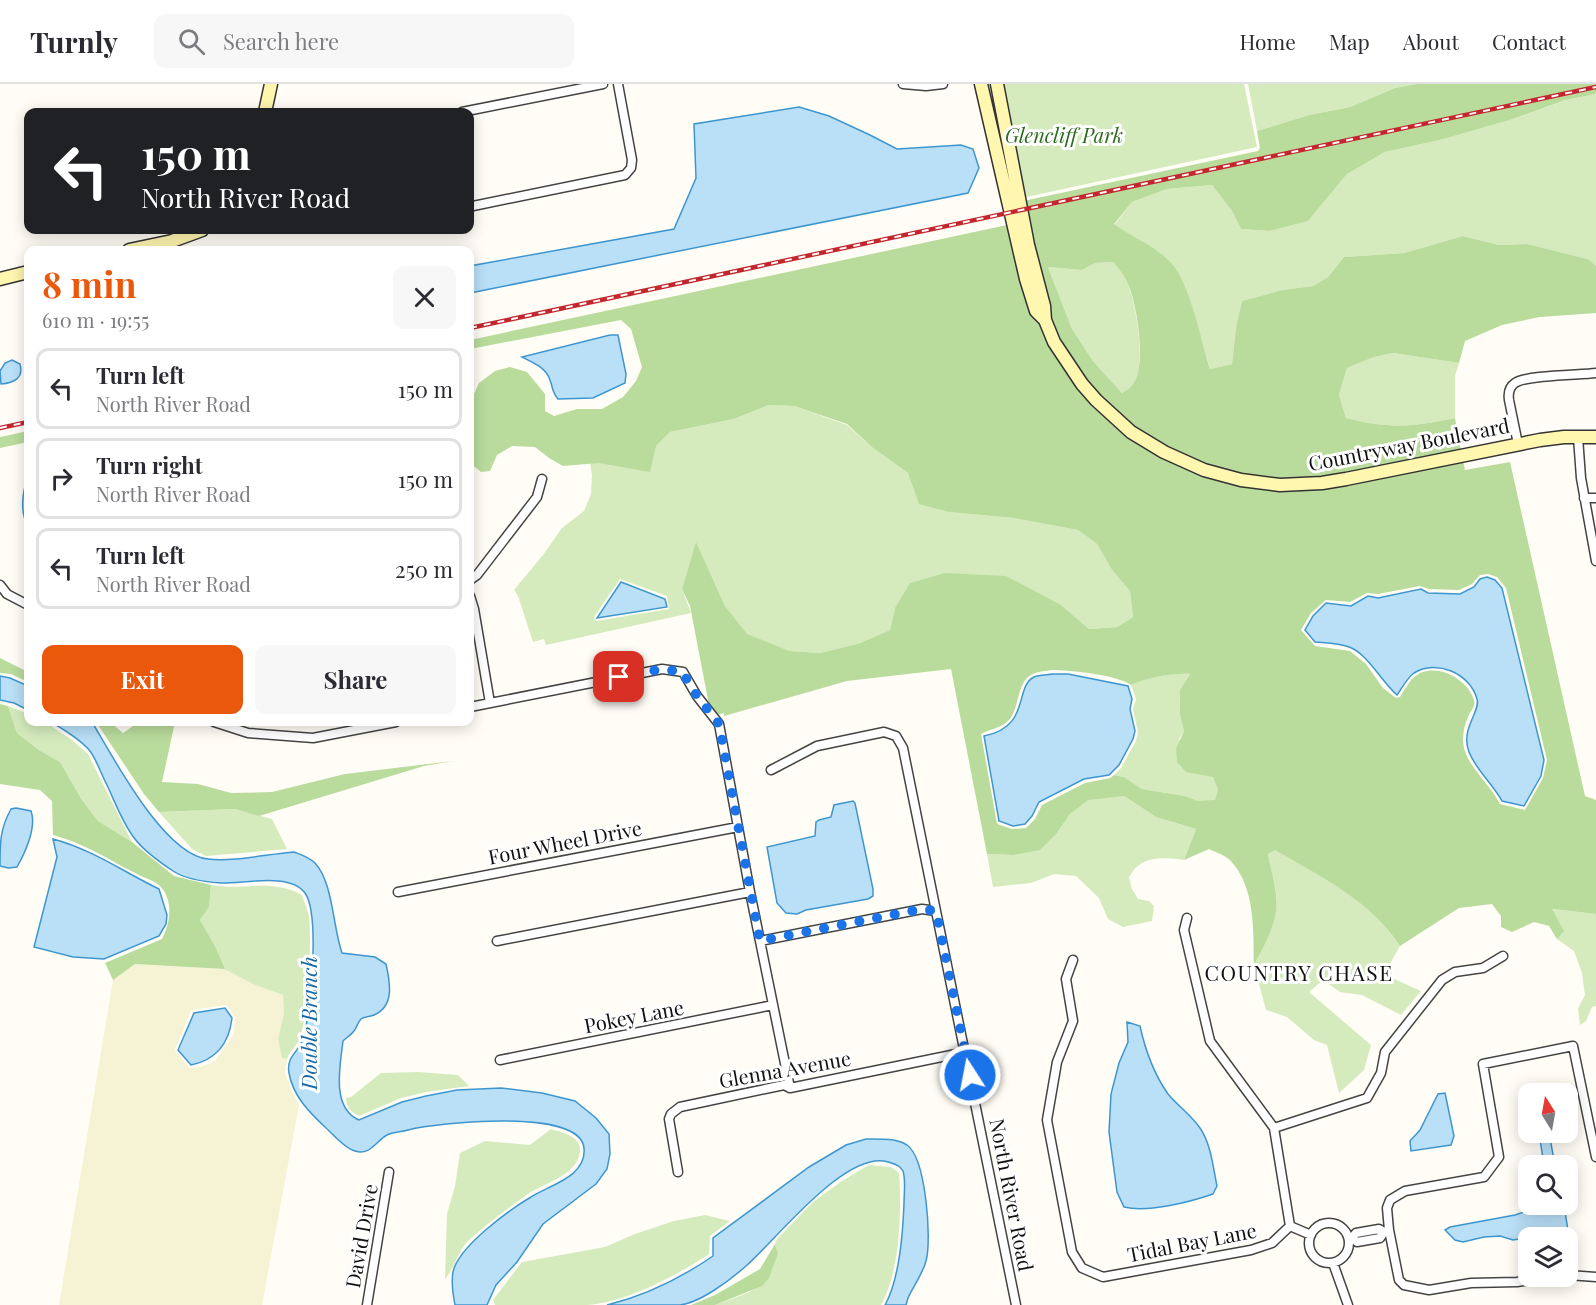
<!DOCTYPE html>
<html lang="en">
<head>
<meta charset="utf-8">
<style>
	body { margin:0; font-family:"Playfair Display",serif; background:#f7f7f7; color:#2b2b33; height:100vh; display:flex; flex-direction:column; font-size:22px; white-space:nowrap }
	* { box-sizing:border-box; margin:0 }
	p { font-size:20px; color:#7c7c81 }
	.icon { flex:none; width:33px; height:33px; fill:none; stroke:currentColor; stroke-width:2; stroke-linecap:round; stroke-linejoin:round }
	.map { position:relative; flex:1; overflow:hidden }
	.details { position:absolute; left:24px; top:162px; width:450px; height:480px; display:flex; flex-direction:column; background:#fff; border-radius:12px; box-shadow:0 3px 15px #0003 }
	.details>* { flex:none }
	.hud { position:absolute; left:24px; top:24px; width:450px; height:126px; border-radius:12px; box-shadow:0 3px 15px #0003; background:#202124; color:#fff; overflow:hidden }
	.needle { width:39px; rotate:349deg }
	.fabs { position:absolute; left:1518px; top:999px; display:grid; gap:12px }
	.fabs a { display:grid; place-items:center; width:60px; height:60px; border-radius:12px; background:#fff; box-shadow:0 3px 15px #0003; font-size:30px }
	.pin { position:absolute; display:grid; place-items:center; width:51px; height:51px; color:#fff; margin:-26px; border-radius:12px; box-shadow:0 3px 9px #0006 }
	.me { position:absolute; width:66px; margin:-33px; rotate:349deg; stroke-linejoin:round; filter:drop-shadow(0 0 4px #0008) }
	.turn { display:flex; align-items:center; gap:21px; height:126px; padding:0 18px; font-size:27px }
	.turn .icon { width:78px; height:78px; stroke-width:2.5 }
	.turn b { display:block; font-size:42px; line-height:51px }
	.round { display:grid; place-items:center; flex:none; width:63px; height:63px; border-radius:12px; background:#f7f7f7 }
	.overview { display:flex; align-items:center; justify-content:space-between; height:102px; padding:0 18px }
	h1 { font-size:36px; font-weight:700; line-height:45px; color:#ea580c }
	.button { display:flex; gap:12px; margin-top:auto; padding:12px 18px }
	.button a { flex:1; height:69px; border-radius:12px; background:#ea580c; color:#fff; font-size:24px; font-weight:700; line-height:69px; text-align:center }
	.button a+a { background:#f7f7f7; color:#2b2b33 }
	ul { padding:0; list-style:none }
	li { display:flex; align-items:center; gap:18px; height:81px; margin:0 12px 9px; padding:0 6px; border:3px solid #e1e1e2; border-radius:12px }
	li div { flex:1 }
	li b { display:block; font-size:22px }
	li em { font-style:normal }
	header { display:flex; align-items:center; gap:36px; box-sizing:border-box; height:84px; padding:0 30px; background:#fff; border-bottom:2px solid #e1e1e2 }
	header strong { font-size:28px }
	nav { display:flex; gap:33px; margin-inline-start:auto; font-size:21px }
	.search { width:420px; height:54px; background:#f7f7f7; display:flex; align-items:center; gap:15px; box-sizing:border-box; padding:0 21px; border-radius:12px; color:#7c7c81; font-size:22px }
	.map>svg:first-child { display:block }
	.farmland { fill:#f6f3d4; fill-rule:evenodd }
	.green { fill:#d5ebbd; fill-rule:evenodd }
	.forest { fill:#b9dc9c; fill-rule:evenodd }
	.water { fill:#b9e0f7; stroke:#3f96cf; stroke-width:1.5 }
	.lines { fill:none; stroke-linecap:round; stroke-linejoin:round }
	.street-casing { stroke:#444; stroke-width:11 }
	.secondary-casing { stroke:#333; stroke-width:15 }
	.street { stroke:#fff; stroke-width:8 }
	.secondary { stroke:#fff6b0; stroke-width:12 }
	.rail-casing { stroke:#c4262e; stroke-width:4.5 }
	.rail { stroke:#fff; stroke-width:2; stroke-dasharray:7; stroke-linecap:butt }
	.route { stroke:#1a73e8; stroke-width:10; stroke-dasharray:0 18 }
	.labels { text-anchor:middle; stroke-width:6; stroke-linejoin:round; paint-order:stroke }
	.park-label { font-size:20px; font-style:italic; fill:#2f6b1f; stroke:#fff }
	.street-label { font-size:20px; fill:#111; stroke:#fff }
	.neighbourhood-label { font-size:21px; letter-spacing:1.5px; fill:#111; stroke:#fff }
	.water-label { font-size:21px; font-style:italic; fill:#1768a6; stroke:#fff }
</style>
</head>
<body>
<header>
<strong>Turnly</strong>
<div class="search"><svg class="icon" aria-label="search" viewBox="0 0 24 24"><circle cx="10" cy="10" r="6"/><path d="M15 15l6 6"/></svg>Search here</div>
<nav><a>Home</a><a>Map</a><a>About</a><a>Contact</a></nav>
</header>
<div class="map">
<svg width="1596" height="1221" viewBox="0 0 1596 1221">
	<rect width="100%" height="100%" fill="#fffdf5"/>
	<path class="farmland" d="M135,880l89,5 31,16 28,10 1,18 -6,26 4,19 5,1 -2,14 8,21 6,11 -37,200h-203l54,-325zM226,921l9,12 -1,17 -19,27 -14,6 -12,1 -14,-18 16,-40z"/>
	<path class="green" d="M1001,0h243l13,63 -235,51z
		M1248,0h168l-21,4 -45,19 -41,8 -52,16z
		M1596,10v172l-8,-7 -60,-15 -29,1 -36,-9 -59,17 -60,4 -16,20 -15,9 -31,4 -40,11 -6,26 -4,37 -22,5 -9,-32 -87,-112 18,-23 35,-13 45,-4 20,26 9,18 29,2 38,-10 39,-47 38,-22 55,-12 70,-20 57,-20z
		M1113,178c5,6 11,13 14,20 9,19 20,85 6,103 -3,3 -8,6 -11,8l-29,-32 -21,-32 -24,-62 34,3 13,-7z
		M1393,269l66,10 -4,13v42c-44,9 -64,11 -109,0l-7,-23 8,-27 27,-11z
		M769,321l25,1 53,19 26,23 35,25 41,39 64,6 65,12 19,14 15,26 18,21 3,26 -16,10 -28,2 -28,-24 -166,3 -5,22 -30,13 -40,10 -30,-2 -43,-16 -22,-29 -29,-63 -14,46 9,24 -145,32 -2,-6 -11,3 -15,-46 -4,-6 29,-35 19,-27 22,-17 7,-17 1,-19 -2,-12 66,-17 14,-14 64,-13zM620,495l47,17 2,13 -73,12 -2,-4z
		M1176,589l14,1c-14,19 -11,35 -6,57l-5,8 34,38 5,13 -3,11 -17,1 -13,-6 -43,-7 -18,-12 -10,-2 7,-7 15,-27 2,-9 -5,-23 3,-10 -5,-14 13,-6z
		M8,622l20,8v8h17l27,18 16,14 44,88 -34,-21 -16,-21 -22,-38 -21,-12 -22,-17z
		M1124,712l32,21 40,12 -12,31c-14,-2 -33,-4 -45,5 -4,2 -7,8 -10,12l3,12 6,10 11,2 5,5 -2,15 -29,6 -15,-8 -9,-21 -23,-22 -22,-2 -23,9 -38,4 -6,-33 26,1 44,-22 13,-19 18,-15z
		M235,725l37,10 15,30 -81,7 -14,-7 -33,-37z
		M1276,765c44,27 95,52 124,97l-9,16 1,16 29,13 -20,24 -39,-20 -22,-3 -17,-12 -14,12 62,53 -7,25 -25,23 -12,-48 -13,-5 -27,-23 -21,-7 -12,-45c9,-16 19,-35 22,-54 3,-16 -5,-41 -8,-57z
		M211,801c32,6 59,-7 91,10 2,7 6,15 7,22 3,22 -1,103 -10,123 -3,7 -10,11 -12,19l-5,-1 -4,-19 6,-26 -1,-18 -28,-10 -31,-16 -9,-23 -15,-26 9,-13z
		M1551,825l45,5v92l-4,1 -6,14 -6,4 -2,-17 7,-13 -3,-22 -8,-22 -17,-12 6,-9z
		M418,988l40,3 11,11 -43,6 -25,6 -42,18c-8,-4 -13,-9 -13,-18l5,-1 30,-24z
		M551,1045c12,4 31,7 29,23 -4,24 -34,30 -52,42 -20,14 -41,30 -59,46 -11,10 -15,30 -24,39l2,-65 8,-28 5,-33 25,-12 45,4z
		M869,1081l22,2 8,6c3,38 1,99 -18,132h-166c23,-9 49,-13 58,-38 4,-10 5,-14 2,-23l2,-5 36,-37 29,-21z
		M705,1131l25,6 -20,15 -1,18c-33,22 -82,48 -122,51 -31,0 -62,0 -92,0l-2,-5 29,-38 83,-15 30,-13 39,-13z"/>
	<path class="forest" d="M1416,0h180v10l-30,6 -56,20 -70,20 -55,12 -38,22 -39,47 -38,10 -29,-2 -9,-18 -20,-26 -45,4 -35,13 -18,22c19,14 42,22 58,40 17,18 30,79 38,105l22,-5 4,-37 6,-26 40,-11 31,-4 15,-9 16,-20 60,-4 59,-17 36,9 29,-1 60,15 8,7v47l-56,4 -38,8 -37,16 -6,22 -66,-10 -19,4 -27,11 -8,27 7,23c45,11 65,9 109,0l6,33 -140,28 -41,1 -56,-9 -40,-13 -50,-30 -36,-31 -26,-35 -23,-41 -26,-120 235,-50 2,-3 -3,-17 52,-16 41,-8 45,-19zM1113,178c5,6 11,13 14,20 10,19 20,85 6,102 -2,4 -8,7 -11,9l-29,-32 -21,-32 -24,-62 34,3 13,-7z
		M1009,139l23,89 98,124 131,51 202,-27 2,10 45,-8 75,334 11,4v114l-44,-5 12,22 -7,8 -8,-13 -15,-4 -22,10 -11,-5v-11l-9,-12 -33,4 -59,38c-29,-45 -80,-70 -125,-96l-7,4c3,16 11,42 8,58 -3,18 -13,37 -22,53 -1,-35 2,-77 -24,-105 -6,-5 -15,-8 -21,-11l-25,11 12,-31 -40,-12 -32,-21 -36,4 -18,14 -13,19 -17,17 -27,5 -26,-1 -36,-185 -104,12 -123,35v-3l-7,2 -8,-10 -19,-99 -8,-17 14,-47 29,64 22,28 43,17 30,2 40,-10 30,-13 5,-22 15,-25 35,-10 61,3 55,29 28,24 28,-2 16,-10 -3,-26 -18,-21 -15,-26 -19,-14 -65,-12 -64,-6 -30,-8 -11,-31 -35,-25 -26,-24 -53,-18 -25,-1 -35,14 -64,13 -14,14 -6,26 -51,-9 -36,3 -14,-8 -14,-11 -23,-1 -15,9 -7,16 -9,1 -11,-9v-60l9,-20 16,-12 15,-4 17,5 18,22v17l9,5 23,-7h25l21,-12 13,-16 6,-14 -11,-38 -10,-9 -151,29v-9l537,-115zM1488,490l9,3 9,11 41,172 -4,18 -18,32 -25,-6c-9,-18 -28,-34 -34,-50 -5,-11 -3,-27 2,-37 2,-6 8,-10 6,-17 -7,-23 -42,-40 -61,-22 -5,5 -9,13 -13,19l-4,1 -13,-10 -17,-24 -16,-13 -35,-5 -14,-16 10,-17 15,-13 24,2 17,-9 11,1 42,-8 9,3 30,1 13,-6 8,-9zM1052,586c17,0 66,5 79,15 18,-8 40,-12 59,-11l-10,16v25l4,16 -8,18 1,13 9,10 27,5 5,13 -3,10 -17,1 -13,-5 -43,-7 -18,-12 -10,-2 -4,3 -25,5 -43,22 -7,14 -9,9 -14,1 -15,-5 -16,-90c9,-5 21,-6 29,-15 10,-13 7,-39 23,-45 6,-3 13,-3 19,-4z
		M28,347v11l-28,6v-11z
		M0,574l28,14v10l-17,-8 -11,-1z
		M0,620l8,2 9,27 22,17 21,12 22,38 16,21 34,21 42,34 37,9 -2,22 -9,13 15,26 10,23 -90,-5 -22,16 -8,-17 57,-24c8,-15 12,-37 -1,-52 -5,-6 -17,-9 -24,-13 -28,-14 -53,-31 -84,-39l-1,-34 -12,-11 -40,-6z
		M96,638h14l13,11 13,-9 -1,-2h40l-13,60 36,2 33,9 41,-1 73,-18 108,-13 -29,5 -165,50 -24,-7 -76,3 -15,-18z
		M775,1160l3,10 -9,24 -7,8 -47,19h-24l24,-10 45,-26z"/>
	<path class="water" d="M799,23l30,9 41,19 27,14 64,-4 12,4 6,19 -11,25 -498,100v-27l204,-37 22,-51 -2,-54z
		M610,251h8l8,39 -1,9 -32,15 -35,1c-6,-7 -5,-11 -8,-19 -4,-13 -17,-17 -28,-23z
		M12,276l8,4c4,14 -6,19 -19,20l-1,-13 5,-8z
		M28,392v49c-9,-13 -5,-35 0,-49z
		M1487,493l8,3 7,8 42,172 -3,16 -17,30 -22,-5c-9,-17 -26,-31 -33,-49 -9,-23 12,-41 8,-53 -7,-26 -41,-40 -63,-26 -7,5 -12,15 -17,22 -15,-13 -31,-43 -48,-48 -11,-4 -23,-4 -34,-5l-10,-12 8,-14 13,-13 25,3 17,-10 10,2 43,-9 7,4 32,1 14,-7 6,-8z
		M621,498l44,17 2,8 -70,11z
		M1053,590h15l60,12 4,13 -2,10 5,22 -2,8 -14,26 -10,10 -25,4 -45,23 -7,14 -7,8 -12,2 -14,-5 -15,-85c47,-9 30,-49 50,-59 5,-2 13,-2 19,-3z
		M0,592l10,2 18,8v24l-14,-7 -14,-3z
		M51,638h41c21,35 72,133 116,137 25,3 60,-5 86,-7 8,3 15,5 21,11 18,19 18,65 27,90l33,4 11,7c4,18 9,42 -12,51 -4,2 -9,1 -13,4 -4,4 -4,9 -7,12 -3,4 -8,7 -11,10 -3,25 -12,67 16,79l43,-18 24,-6 31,-6 44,-2 41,5 33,8 21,17 13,16 1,20 -3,15 -11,15 -53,40 -26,38 -21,23 -9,20h-32c-2,-10 -4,-22 -2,-33 5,-25 56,-62 78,-75 18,-12 56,-20 53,-49 -4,-41 -148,-25 -176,-18 -6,2 -15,2 -21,5 -11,6 -17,21 -32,16 -11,-3 -22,-17 -30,-24 -16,-15 -32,-31 -36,-54 -3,-17 10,-21 14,-34 8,-26 17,-125 2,-146 -15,-21 -62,-9 -84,-10 -15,-1 -36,-4 -48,-12 -12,-8 -29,-20 -38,-32 -13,-16 -21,-40 -30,-58 -5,-10 -9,-22 -15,-30 -10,-12 -26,-21 -39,-29z
		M853,717l2,2 18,86v7l-5,3 -62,11 -9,4 -11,-1 -9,-10 -10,-56 48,-11 1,-14 3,-2 12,-3 3,-12z
		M16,724l15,3c6,16 -6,42 -14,56l-9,1 -8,-2c0,-24 0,-37 11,-57z
		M53,755c38,10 71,33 106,50l8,26 -1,9 -7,12 -55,23 -31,-2 -39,-10 23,-90z
		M225,924l7,10c-3,26 -16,42 -41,47l-13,-15 16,-37z
		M1127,938l13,4c5,23 14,48 28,68 10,12 23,21 32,34 11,16 13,39 17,58l-4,8c-23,8 -66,19 -89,13l-7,-15 -8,-60 2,-38 8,-31 9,-21z
		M1445,1009l9,43 -3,9 -40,6 -1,-10 10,-11 18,-36z
		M1539,1049h10l6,32h-11z
		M866,1055c13,0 30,-1 41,6 19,13 25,95 19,116 -3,12 -13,26 -18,37l-2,7h-21c14,-25 18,-74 19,-102 0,-9 2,-23 -1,-32 -3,-6 -9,-7 -15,-9 -42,-13 -113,79 -142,104 -10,9 -22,18 -33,25 -8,5 -23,13 -33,14 -24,0 -49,0 -73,0 37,-9 74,-27 106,-49v-18l96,-71 37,-22z
		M1564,1120l4,27 -55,9 -13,-4 -16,1 -21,5 -8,-2 -10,-10 5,-3 65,-12 12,-4 5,-6z"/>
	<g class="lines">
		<g class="street-casing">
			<path id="street" d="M903,0l23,2 17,-2
				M462,28l141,-28
				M470,121l3,1 152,-31 6,-7 1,-8 -14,-76
				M1578,353l3,41 15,83
				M1518,360l-9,-44c-1,-7 0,-13 6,-17 10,-8 66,-8 81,-10
				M1584,414h12
				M470,496l7,-5 60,-78 5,-18
				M0,501l7,9 21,11
				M470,512l4,13 16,94
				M470,623l192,-38 21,3 14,24 22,28 31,168 40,196
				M214,638l34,11 65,5 83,-16
				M771,686l46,-24 67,-14 12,4 7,12 33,163
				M398,808l340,-65
				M497,857l253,-49
				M760,857l162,-32 14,2 80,394
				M1073,876l-7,19 7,42 -16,41 -10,58 25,132 10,16 21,9 148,-27 21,-7 18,-17 -16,-98 -64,-87 -26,-111 3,-12
				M500,976l273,-55
				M1274,1044l93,-30 14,-25 4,-21 57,-72 13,-8 28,-4 20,-12
				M678,1088l-9,-53 2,-5 9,-7 104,-22 6,3 176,-36
				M1309 1159a20 20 0 1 1 40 0a20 20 0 1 1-40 0Z
				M1290,1142l21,9
				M1352,1154l4,-5 23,-4 5,3
				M1349,1155l3,-1 5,4 23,-4 4,-6 5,-2
				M1333,1179l15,42
				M1568,1191l28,2
				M1557,1192l-40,6 -46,1 -42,7 -25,-5 -5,-5 -10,-50 -2,-22 3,-8 15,-9 79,-14 15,-20 -16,-93 90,-18 23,111
				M367,1221l22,-133"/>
		</g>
		<g class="secondary-casing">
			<path id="secondary" d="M981,0l45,195 10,32 9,9 9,22 28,42 14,16 35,32 33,20 40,18 37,10 39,5 42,-2 24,-4 194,-39 24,-3h32
				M997,0l31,161 16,61 1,14
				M265,28l6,-28
				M129,166l43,-9 30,-11
				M0,195l28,-7"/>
		</g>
		<use href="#street" class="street"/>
		<use href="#secondary" class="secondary"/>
		<g class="rail-casing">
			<path id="rail" d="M470,244l1126,-241
				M0,344l28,-6"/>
		</g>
		<use href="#rail" class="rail"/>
	</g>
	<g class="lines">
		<path class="route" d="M619,593l43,-8 20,3 15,24 22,28 41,217 162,-32 14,2 34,164"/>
	</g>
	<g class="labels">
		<g class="park-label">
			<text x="1064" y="59">Glencliff Park</text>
		</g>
		<g class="street-label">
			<text transform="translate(1409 361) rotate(-11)" y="7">Countryway Boulevard</text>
			<text transform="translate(565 759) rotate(-11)" y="7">Four Wheel Drive</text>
			<text transform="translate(634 933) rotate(-11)" y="7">Pokey Lane</text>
			<text transform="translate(785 986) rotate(-10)" y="7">Glenna Avenue</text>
			<text transform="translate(1011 1111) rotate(79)" y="7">North River Road</text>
			<text transform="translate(362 1152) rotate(-80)" y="7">David Drive</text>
			<text transform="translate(1192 1159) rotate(-11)" y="7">Tidal Bay Lane</text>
		</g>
		<g class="neighbourhood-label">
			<text x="1299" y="897">COUNTRY CHASE</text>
		</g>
		<g class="water-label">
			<text transform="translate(310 939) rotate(-90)" y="7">Double Branch</text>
		</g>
	</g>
</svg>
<div class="fabs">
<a><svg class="needle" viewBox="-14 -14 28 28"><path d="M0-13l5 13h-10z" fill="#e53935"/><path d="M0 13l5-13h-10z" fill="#7c7c81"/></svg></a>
<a><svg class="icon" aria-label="search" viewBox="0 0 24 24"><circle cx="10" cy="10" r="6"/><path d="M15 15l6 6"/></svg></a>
<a><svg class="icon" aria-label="layers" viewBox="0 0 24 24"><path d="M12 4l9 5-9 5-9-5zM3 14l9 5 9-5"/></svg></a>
</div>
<div class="pin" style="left:619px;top:593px;background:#d93025"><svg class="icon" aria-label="arrive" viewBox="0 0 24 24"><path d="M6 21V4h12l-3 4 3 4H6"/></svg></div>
<svg class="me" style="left:970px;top:991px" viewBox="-20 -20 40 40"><circle r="17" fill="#1a73e8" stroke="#fff" stroke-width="3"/><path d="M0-11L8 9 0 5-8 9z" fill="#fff"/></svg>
<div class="hud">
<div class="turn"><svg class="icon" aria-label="left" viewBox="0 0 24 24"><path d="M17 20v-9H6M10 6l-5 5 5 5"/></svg><div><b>150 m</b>North River Road</div></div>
</div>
<section class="details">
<div class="overview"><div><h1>8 min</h1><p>610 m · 19:55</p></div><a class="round"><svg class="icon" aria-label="close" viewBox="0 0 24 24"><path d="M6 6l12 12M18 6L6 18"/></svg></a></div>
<ul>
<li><svg class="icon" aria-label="left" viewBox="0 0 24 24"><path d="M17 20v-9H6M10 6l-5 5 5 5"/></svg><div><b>Turn left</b><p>North River Road</p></div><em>150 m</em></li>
<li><svg class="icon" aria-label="right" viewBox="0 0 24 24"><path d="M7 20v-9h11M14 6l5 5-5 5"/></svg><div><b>Turn right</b><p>North River Road</p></div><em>150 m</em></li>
<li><svg class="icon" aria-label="left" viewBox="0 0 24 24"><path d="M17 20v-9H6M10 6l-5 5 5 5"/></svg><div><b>Turn left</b><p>North River Road</p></div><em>250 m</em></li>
</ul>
<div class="button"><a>Exit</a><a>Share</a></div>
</section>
</div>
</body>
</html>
